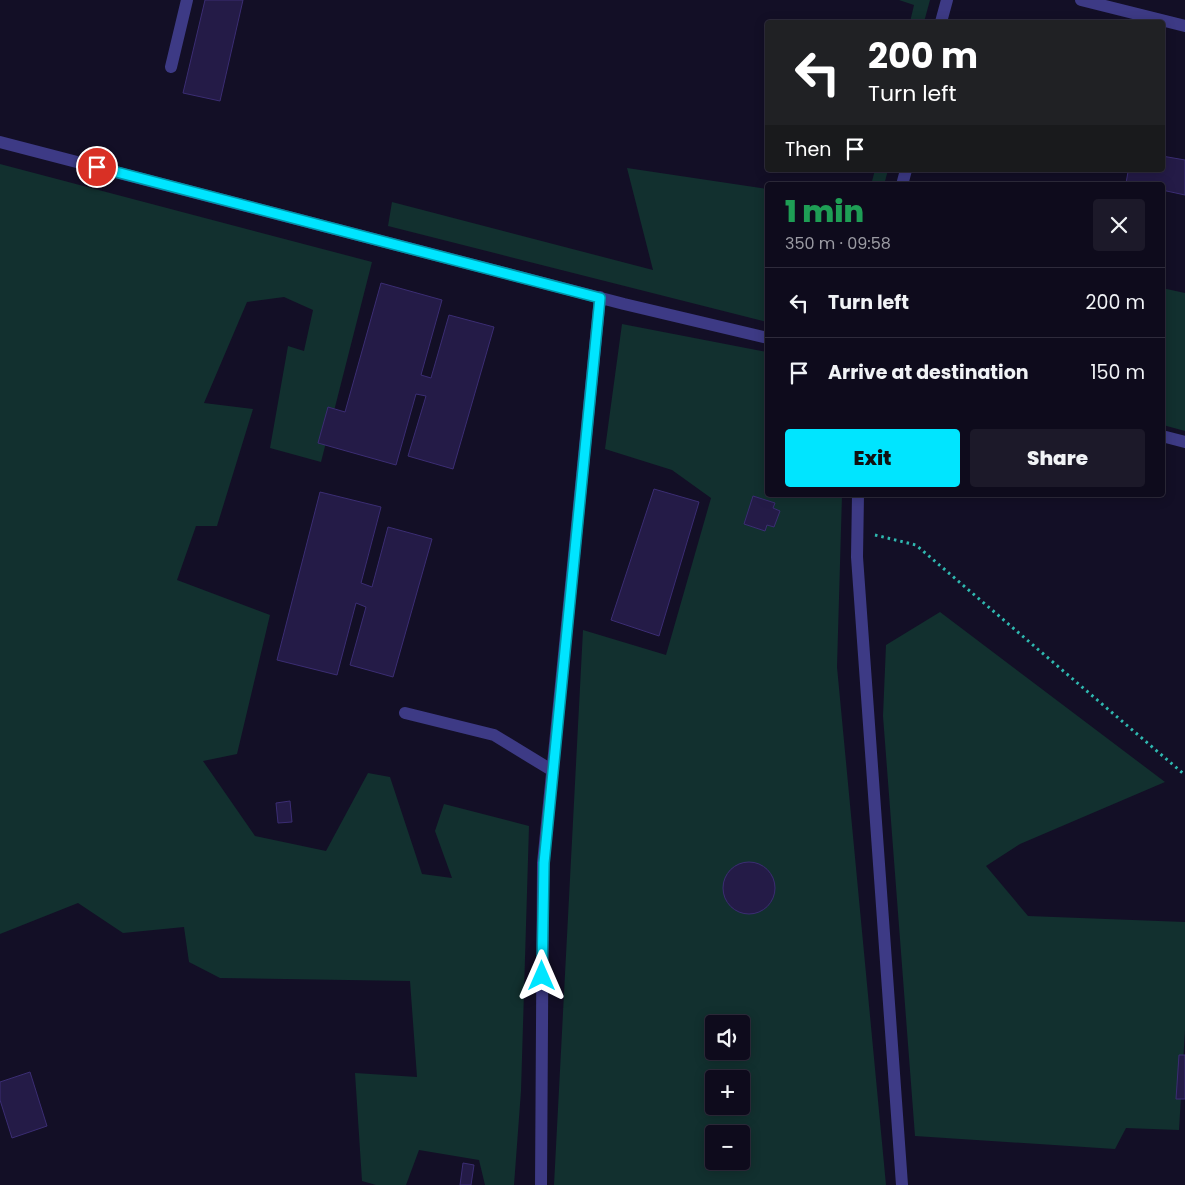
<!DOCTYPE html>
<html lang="en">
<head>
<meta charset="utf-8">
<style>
	body { margin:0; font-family:Poppins,sans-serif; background:#1c1929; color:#f1f3f6; height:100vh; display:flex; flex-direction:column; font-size:19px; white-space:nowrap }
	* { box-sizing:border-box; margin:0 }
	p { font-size:16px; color:#9b9ba3 }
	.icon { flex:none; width:28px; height:28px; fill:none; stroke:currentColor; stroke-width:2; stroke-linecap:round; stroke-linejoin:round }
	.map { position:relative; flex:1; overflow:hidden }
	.drawer { position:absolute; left:765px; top:182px; width:400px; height:315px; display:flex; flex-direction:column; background:#0e0b1c; border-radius:5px; box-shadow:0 2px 12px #0003,0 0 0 1px #2e2b3b }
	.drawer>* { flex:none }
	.banner { position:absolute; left:765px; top:20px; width:400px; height:152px; border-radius:5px; box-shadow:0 2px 12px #0003,0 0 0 1px #2e2b3b; background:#202124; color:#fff; overflow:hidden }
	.fabs { position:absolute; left:705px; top:1015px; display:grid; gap:10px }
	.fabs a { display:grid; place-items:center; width:45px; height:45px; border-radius:5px; background:#0e0b1c; box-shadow:0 2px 12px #0003,0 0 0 1px #2e2b3b; font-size:25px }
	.pin { position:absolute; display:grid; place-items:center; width:42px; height:42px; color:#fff; margin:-21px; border:2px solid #fff; border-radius:50%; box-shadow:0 1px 5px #0007 }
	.me { position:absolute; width:55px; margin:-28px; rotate:0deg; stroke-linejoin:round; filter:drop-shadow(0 0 4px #0008) }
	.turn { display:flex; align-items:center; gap:18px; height:105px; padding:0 20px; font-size:22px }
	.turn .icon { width:65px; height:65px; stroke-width:2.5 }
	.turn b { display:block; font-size:35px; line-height:42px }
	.then { display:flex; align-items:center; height:48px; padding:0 20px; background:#0003; gap:10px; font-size:19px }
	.round { display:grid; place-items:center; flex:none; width:52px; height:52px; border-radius:5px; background:#1c1929 }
	.overview { display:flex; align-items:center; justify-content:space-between; height:85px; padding:0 20px }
	h1 { font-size:30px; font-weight:800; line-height:38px; color:#1e9e55 }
	.cta { display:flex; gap:10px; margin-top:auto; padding:10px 20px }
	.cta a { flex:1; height:58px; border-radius:5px; background:#00e5ff; color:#111; font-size:20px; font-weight:800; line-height:58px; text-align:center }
	.cta a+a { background:#1c1929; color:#f1f3f6 }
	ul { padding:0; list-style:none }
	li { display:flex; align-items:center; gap:15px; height:70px; padding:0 20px; border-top:1px solid #2e2b3b }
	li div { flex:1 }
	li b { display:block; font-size:19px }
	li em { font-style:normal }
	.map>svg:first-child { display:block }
	.green { fill:#12302f; fill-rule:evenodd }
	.building { fill:#241b47; stroke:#3b2d73 }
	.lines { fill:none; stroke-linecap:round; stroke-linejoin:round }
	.path { stroke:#2fb8b0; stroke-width:3; stroke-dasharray:2.5 4; stroke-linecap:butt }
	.minor { stroke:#3d3a85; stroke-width:12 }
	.route-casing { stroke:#0095a6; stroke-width:12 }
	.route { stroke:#00e5ff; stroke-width:9 }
</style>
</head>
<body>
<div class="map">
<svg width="1185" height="1185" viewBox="0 0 1185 1185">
	<rect width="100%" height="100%" fill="#130f26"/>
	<path class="green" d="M899,0h31l-6,22h-14l4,-17z
		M0,164l372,98 -51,200 -51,-14 18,-102 16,5 9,-41 -29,-13 -37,5 -43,101 49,6 -36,117h-21l-19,54 93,35 -33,139 -34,7 52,75 71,15 42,-78 22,4 32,97 30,4 -17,-47 9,-27 85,22 -8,265 -7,94h-29l-6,-25 -60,-10 -13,35h-30l-14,-4 -7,-108 62,4 -7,-96 -190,-3 -31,-16 -5,-35 -61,6 -45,-30 -78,31z
		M627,168l140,21v133l-379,-96 4,-24 261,68z
		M875,170h13l-4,15h-13z
		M1162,288l23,5v138l-22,-6z
		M622,324l145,28 1,143h74l-5,172 49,518h-332l29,-555 83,25 45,-157 -39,-28 -67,-21zM714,1024h27v27h-27zM714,1079h27v27h-27zM714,1134h27v27h-27z
		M940,612l225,170 -145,62 -34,22 42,50 157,6v108l-6,100 -53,-2 -11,21 -200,-13 -32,-420 3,-71z"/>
	<path class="building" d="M205,0h38l-23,101 -37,-8z
		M1162,156l23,4v35l-23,-5v-5l-36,-2 2,-11 -13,-2h47z
		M381,283l61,17 -21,75 10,3 18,-63 45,12 -41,142 -45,-13 18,-60 -10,-2 -20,71 -78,-22 10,-36 17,5z
		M654,489l45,13 -40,134 -48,-16z
		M320,492l61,15 -20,76 11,4 16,-60 44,12 -39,138 -43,-12 16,-58 -10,-4 -19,72 -60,-15z
		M753,496l22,7 -2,5 7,3 -6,16 -7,-2 -2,6 -21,-7z
		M290,801l2,21 -14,1 -2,-20z
		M723 888a26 26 0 1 1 52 0a26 26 0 1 1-52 0Z
		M1179,1055h6v44h-9z
		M30,1072l17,54 -35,12 -12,-38v-18z
		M463,1163l11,2 -3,20h-11z"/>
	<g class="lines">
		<path class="path" d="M875,535l41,10 269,230"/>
		<path class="minor" d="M1081,0l104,26
			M941,22l6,-22
			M171,67l16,-67
			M0,142l624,162 144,34
			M902,185l4,-15
			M1162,436l23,6
			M858,495l-1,62 45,628
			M405,713l89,22 59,36
			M541,1185l2,-322 57,-566"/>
	</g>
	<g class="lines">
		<g class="route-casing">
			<path id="route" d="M97,167l503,131 -56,565 -2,113"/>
		</g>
		<use href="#route" class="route"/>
	</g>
</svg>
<div class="fabs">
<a><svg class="icon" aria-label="sound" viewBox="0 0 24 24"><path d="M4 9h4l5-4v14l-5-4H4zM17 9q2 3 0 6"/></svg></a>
<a>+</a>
<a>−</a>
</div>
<div class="pin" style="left:97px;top:167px;background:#d93025"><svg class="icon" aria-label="arrive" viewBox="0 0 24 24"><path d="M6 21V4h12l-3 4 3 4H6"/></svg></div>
<svg class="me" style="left:542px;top:976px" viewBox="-20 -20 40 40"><path d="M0-17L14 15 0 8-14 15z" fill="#00e5ff" stroke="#fff" stroke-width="4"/></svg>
<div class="banner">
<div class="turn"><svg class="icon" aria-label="left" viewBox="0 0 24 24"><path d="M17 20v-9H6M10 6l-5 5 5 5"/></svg><div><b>200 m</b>Turn left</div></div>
<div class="then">Then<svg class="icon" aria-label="arrive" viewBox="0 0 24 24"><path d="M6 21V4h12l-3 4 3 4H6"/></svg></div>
</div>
<section class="drawer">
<div class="overview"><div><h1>1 min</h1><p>350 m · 09:58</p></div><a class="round"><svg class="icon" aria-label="close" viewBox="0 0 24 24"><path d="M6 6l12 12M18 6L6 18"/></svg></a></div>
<ul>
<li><svg class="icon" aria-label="left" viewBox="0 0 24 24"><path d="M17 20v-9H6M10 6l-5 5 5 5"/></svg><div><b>Turn left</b></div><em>200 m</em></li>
<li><svg class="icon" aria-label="arrive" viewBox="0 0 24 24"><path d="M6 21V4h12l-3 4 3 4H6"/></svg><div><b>Arrive at destination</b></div><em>150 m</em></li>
</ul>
<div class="cta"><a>Exit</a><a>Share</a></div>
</section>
</div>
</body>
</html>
